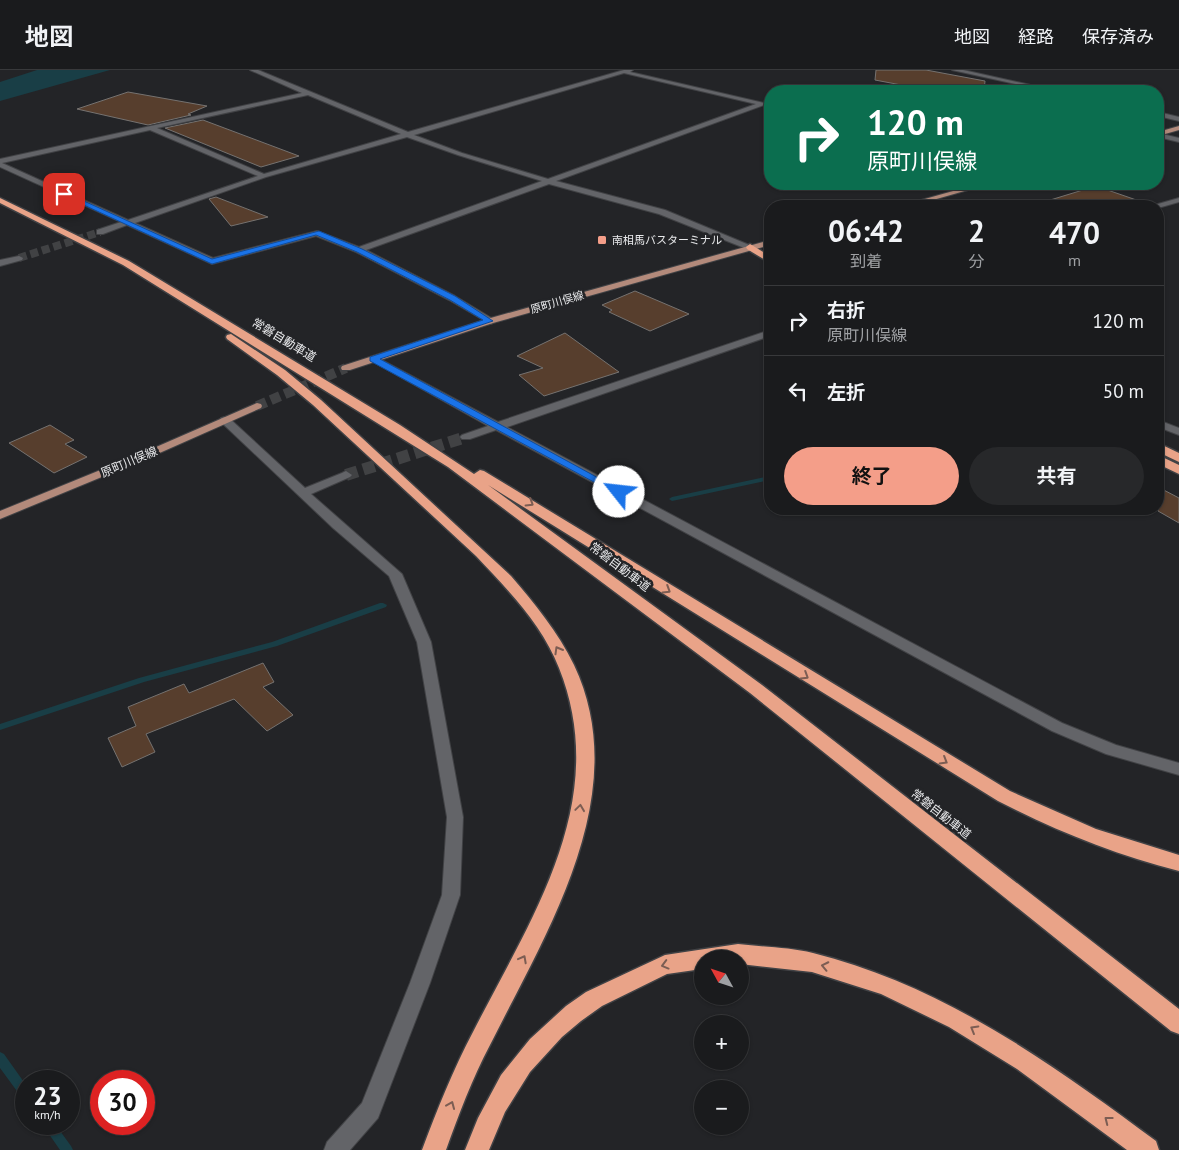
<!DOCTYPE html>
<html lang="ja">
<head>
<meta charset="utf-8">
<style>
	body { margin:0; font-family:"PT Sans","Noto Sans JP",sans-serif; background:#27282a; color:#f1f3f6; height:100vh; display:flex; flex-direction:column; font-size:19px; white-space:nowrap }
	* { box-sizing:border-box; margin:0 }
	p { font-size:16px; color:#9fa1a4 }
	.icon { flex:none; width:28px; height:28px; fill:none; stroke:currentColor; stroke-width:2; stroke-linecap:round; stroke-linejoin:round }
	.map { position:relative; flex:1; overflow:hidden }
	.sheet { position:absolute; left:764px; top:130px; width:400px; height:315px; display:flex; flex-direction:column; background:#1a1b1d; border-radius:20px; box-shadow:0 1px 4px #0004,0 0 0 1px #38393b }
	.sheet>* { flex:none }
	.hud { position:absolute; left:764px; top:15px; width:400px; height:105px; border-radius:20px; box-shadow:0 1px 4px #0004,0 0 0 1px #38393b; background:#0b6e4f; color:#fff; overflow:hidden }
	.needle { width:32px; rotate:310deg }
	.tools { position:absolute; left:694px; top:880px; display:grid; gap:10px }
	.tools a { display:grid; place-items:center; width:55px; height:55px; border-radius:50%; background:#1a1b1d; box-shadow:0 1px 4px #0004,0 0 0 1px #38393b; font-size:25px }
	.speed { position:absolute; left:15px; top:1000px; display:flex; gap:10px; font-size:25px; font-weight:700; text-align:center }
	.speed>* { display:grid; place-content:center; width:65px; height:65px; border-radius:50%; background:#1a1b1d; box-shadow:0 1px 4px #0004,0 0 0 1px #38393b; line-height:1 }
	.speed small { font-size:12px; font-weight:400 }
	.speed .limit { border:8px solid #d22; background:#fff; color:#111 }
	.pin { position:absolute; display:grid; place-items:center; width:42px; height:42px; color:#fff; margin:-21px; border-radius:10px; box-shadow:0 2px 8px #0006 }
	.me { position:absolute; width:55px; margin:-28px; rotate:299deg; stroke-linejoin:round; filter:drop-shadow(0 0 4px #0008) }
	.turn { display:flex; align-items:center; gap:18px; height:105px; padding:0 20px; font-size:22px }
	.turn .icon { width:65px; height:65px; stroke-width:2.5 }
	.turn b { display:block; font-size:35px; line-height:42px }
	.eta { display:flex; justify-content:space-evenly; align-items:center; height:85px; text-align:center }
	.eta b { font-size:30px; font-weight:700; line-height:35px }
	.primary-button { display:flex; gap:10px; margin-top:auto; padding:10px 20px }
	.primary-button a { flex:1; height:58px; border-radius:30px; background:#f49e89; color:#111; font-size:20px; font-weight:700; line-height:58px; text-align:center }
	.primary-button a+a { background:#27282a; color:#f1f3f6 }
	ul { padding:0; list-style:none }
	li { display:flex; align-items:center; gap:15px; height:70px; padding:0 20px; border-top:1px solid #38393b }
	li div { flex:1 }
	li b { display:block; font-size:19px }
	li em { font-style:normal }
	header { display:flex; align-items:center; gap:30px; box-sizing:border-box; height:70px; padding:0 25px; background:#1a1b1d; border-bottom:1px solid #38393b }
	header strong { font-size:24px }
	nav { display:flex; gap:28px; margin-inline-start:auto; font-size:18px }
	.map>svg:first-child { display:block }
	.water { fill:#193e46 }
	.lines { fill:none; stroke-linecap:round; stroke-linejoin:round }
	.stream { fill:#193e46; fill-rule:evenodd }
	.building { fill:#573e2d; stroke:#757270 }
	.minor-tunnel-far1 { stroke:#414244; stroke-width:8; stroke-dasharray:8 4; stroke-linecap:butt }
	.minor-tunnel { stroke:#414244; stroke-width:12; stroke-dasharray:12 6; stroke-linecap:butt }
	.primary-tunnel { stroke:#414244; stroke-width:10; stroke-dasharray:10 5; stroke-linecap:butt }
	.minor-casing { stroke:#414245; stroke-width:2 }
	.primary-casing { stroke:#414245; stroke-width:2 }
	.motorway-casing { stroke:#414245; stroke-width:3 }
	.minor { fill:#636468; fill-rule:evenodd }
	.primary { fill:#b38a7b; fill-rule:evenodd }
	.motorway { fill:#e9a388; fill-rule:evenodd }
	.oneway { stroke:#7c5d53 }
	.route { fill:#1a73e8; stroke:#114b97 }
	.poi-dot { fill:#f49e89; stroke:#232427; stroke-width:2 }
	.labels { text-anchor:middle; stroke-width:5; stroke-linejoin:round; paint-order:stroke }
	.far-poi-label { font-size:11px; fill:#e8e9eb; stroke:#232427; text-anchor:start }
	.far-street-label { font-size:11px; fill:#e8e9eb; stroke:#232427 }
	.street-label { font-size:12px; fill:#e8e9eb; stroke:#232427 }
</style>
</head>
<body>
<header>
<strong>地図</strong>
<nav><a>地図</a><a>経路</a><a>保存済み</a></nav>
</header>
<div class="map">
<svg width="1179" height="1080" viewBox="0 0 1179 1080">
	<rect width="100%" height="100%" fill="#232427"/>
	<path class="water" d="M37,0h73l-110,31v-19z"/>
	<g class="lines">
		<path class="stream" d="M770,406v4l-98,21 -3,-2 3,-2z
			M380,533h3l4,2 -1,2 -109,39 -133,36 -144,48v-6l139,-46 133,-36z
			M0,982l4,2 22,31v15l-4,-2 -22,-30z
			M42,1054h13l16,22 2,4h-13z"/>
	</g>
	<path class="building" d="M876,0h50l59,11 -1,10h-51l-58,-11z
		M128,22l79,14 -19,8 3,1 -43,10 -71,-16z
		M203,50l96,36 -38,11 -96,-39z
		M1096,116l49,17 -1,3h-96l-1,-5z
		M216,127l52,20 -37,9 -22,-27z
		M635,221l54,23 -39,17 -41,-19 3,-2 -10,-5z
		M565,263l54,39 -75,24 -25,-21 24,-7 -26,-12z
		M50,355l24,15 -9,4 22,13 -33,16 -45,-30z
		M1158,417l21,11v25l-21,-12z
		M263,593l11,19 -11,5 30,28 -26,16 -33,-32 -88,35 9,18 -33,15 -14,-29 28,-12 -8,-19 56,-23 5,9z"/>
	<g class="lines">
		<path class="minor-tunnel-far1" d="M19,188l81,-26"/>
		<path class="minor-tunnel" d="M346,405l120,-38"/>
		<path class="primary-tunnel" d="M257,336l89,-38"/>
		<g class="minor-casing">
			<path id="minor" d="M250,0h8l150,62 216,-62h9l-3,2 134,31v2l-208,76 109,29 89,37 -7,2 -88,-35 -110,-30 -183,66 89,46 38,23v4l-3,1 -41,-24 -93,-48 -40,-16 -104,28 -85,-39 -24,9h-6v-4l24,-8 -121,-55v-8l302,-66zM624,3l132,31 -208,75 -86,-26 -48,-18zM308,25l93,39 -137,40 -107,-46zM150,60l108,46 -130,44 -126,-57zM407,67l51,18 84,26 -183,66 -42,-16 -104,27 -78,-35 131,-46z
				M952,0h11l95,21h-10z
				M1158,42l21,5v4l-21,-5z
				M1158,63l21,5v4l-21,-5z
				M1179,128v4l-21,6 -7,-2z
				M19,186l4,2 -1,2 -22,6v-6z
				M770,260v6l-263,91 555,296 54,22 63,18v12l-73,-21 -54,-23 -556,-301 -26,9h-8l-2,-2 2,-2 26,-9 -120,-67 2,-2h6l122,65z
				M225,347l4,1 76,70 37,-15 4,-2 6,4 -2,2 -39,17 91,80 29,68 32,175 -3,78 -30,88 -52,135 -28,32h-26l3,-8 35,-39 48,-120 32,-88 5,-78 -30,-175 -28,-66 -56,-48 -112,-106 -1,-2 1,-2z
				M1158,350l21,8v7l-21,-8z"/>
		</g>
		<g class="primary-casing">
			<path id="primary" d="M1179,56v4l-21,6v-4z
				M978,114h11l-77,22h-12z
				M770,170v5l-277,78 -143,47h-8l-1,-2 1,-2 145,-47z
				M257,333l4,1 1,2 -1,2 -106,47 -155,64v-8l147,-60z"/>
		</g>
		<g class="motorway-casing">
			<path id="motorway" d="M0,128l129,63 271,164 74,49 6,-4 4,1 526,320 86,38 83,26v16c-63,-16 -123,-40 -181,-70l-510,-316 274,200 417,324v25l-8,-3 -421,-338 -302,-226 -325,-202 -123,-62z
				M750,174l20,12v7l-23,-14 -1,-2z
				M231,264l54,36 36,30 190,176c24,28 47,56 63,89 61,129 -28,268 -84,380 -18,34 -31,69 -44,105h-24c15,-40 31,-80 51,-118 58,-114 139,-231 86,-364 -17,-44 -52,-79 -83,-112l-163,-151 -36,-30 -50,-36 -1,-2 1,-2z
				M1158,373l21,10v9l-21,-10z
				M1158,385l21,10v9l-21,-10z
				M738,874c24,3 51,3 75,9 129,32 238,110 343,188l3,9h-32l-110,-81 -68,-42 -68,-33 -69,-22 -72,-8v-5h-38v10l-35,5 -65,32 -21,15 -19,16 -32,35 -25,40 -16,38h-24l13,-32 23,-43 29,-36 36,-33 20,-14 79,-37z"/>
		</g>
		<use href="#minor" class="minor"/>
		<use href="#primary" class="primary"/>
		<use href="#motorway" class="motorway"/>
	</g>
	<defs><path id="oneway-chevron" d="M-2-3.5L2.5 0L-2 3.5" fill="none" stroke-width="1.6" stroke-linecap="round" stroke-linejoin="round" transform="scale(1.25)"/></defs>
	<g class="oneway">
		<use href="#oneway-chevron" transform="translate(530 433) rotate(32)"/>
		<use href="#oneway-chevron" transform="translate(667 520) rotate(32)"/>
		<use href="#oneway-chevron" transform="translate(558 580) rotate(-120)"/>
		<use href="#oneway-chevron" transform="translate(805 606) rotate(32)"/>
		<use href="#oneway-chevron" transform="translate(944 691) rotate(31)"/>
		<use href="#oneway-chevron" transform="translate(580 738) rotate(-82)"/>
		<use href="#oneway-chevron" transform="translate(523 889) rotate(-62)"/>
		<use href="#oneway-chevron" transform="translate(665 895) rotate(165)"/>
		<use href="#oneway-chevron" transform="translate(825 896) rotate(-168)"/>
		<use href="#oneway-chevron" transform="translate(974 959) rotate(-150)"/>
		<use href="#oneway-chevron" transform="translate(451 1035) rotate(-67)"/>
		<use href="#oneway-chevron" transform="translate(1108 1050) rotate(-142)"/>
	</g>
	<path class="route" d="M64,122l148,67 107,-28 43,18 93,47 38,25 -113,38 244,133 -1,2h-7l-246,-133v-4l113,-37 -33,-20 -93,-48 -41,-17 -104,29 -150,-69z"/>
	<rect class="poi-dot" x="597" y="165" width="10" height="10" rx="2.5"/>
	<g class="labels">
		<g class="far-poi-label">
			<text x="612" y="174">南相馬バスターミナル</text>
		</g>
		<g class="far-street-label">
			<text transform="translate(557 232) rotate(-16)" y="4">原町川俣線</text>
		</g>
		<g class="street-label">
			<text transform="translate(284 270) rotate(31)" y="4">常磐自動車道</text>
			<text transform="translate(129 392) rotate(-23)" y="4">原町川俣線</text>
			<text transform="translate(620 497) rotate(37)" y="4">常磐自動車道</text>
			<text transform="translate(941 744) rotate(38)" y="4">常磐自動車道</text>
		</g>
	</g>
</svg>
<div class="tools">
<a><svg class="needle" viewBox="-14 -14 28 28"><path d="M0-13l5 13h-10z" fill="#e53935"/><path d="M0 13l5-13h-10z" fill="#9fa1a4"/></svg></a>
<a>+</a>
<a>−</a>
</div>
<div class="speed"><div>23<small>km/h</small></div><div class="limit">30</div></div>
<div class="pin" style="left:64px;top:124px;background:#d93025"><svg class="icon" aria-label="arrive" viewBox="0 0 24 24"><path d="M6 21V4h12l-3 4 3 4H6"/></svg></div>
<svg class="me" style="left:619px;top:422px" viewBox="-20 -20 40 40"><circle r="19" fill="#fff"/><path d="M0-13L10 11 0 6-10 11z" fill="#1a73e8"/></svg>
<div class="hud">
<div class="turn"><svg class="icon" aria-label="right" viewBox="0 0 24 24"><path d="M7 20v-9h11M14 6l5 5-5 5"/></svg><div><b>120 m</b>原町川俣線</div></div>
</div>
<section class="sheet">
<div class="eta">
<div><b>06:42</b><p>到着</p></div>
<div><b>2</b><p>分</p></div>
<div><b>470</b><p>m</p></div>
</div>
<ul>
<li><svg class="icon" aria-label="right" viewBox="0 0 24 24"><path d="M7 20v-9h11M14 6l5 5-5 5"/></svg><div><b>右折</b><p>原町川俣線</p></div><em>120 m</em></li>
<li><svg class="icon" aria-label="left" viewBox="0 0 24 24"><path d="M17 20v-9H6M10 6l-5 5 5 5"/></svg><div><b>左折</b></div><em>50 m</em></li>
</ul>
<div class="primary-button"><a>終了</a><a>共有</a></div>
</section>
</div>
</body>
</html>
